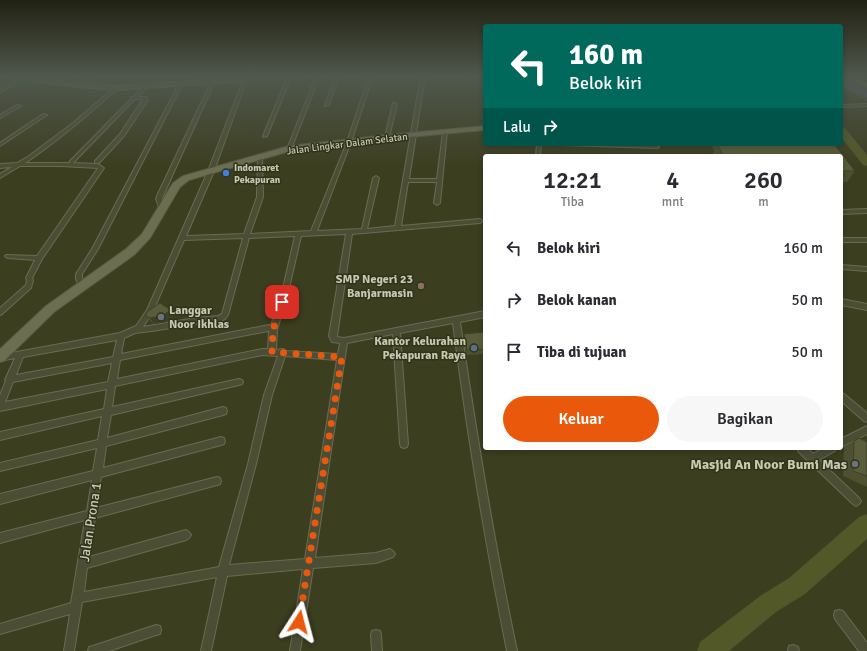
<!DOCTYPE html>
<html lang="id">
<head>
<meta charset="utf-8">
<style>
	body { margin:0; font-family:Signika,sans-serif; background:#f7f7f7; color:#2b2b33; height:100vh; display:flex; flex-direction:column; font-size:15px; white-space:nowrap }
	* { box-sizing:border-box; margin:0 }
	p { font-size:13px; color:#7c7c81 }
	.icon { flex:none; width:22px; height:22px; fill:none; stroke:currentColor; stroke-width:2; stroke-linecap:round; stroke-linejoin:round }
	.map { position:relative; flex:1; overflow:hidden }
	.side { position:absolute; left:483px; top:154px; width:360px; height:296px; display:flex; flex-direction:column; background:#fff; border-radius:4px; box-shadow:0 2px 6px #0003 }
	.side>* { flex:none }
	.hud { position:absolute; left:483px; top:24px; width:360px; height:122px; border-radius:4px; box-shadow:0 2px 6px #0003; background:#00695c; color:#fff; overflow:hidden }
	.pin { position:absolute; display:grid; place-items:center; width:34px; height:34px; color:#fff; margin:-17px; border-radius:8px; box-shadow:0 2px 6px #0006 }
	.me { position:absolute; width:44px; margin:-22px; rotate:9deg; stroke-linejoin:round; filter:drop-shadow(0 0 3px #0008) }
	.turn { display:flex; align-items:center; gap:14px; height:84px; padding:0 20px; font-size:18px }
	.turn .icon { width:52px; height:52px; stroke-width:2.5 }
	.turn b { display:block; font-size:28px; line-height:34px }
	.then { display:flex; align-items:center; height:38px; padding:0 20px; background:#0003; gap:8px; font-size:15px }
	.eta { display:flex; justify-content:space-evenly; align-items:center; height:68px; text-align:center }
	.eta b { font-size:24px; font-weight:600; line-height:28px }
	.action { display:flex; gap:8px; margin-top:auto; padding:8px 20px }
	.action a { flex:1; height:46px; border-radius:24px; background:#ea580c; color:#fff; font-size:16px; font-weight:600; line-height:46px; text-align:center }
	.action a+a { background:#f7f7f7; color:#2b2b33 }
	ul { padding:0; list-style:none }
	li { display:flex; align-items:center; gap:12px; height:52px; padding:0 20px }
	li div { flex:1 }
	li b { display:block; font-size:15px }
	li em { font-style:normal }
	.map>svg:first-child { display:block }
	.green { fill:#413625 }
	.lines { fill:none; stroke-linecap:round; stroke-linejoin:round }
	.stream { stroke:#525827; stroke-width:1.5 }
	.river { fill:#525827; fill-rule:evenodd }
	.street-casing { stroke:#696c53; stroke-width:2 }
	.secondary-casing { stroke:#696c53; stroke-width:2 }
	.primary-casing { stroke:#575a41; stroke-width:2 }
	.highway-casing { stroke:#565940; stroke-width:2 }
	.street { fill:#4b4e35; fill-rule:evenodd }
	.secondary { fill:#5d6242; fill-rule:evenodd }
	.primary { fill:#6c6e52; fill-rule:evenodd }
	.highway { fill:#555175; fill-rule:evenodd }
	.wall { fill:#4d5031 }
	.shaded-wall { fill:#3e4128 }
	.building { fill:#595d39; stroke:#3e4128 }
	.route { stroke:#ea580c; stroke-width:7; stroke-dasharray:0 12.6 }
	.shop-dot { fill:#3f7fe0; stroke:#30331a; stroke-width:1.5 }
	.education-dot { fill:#8d6e63; stroke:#30331a; stroke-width:1.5 }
	.worship-dot { fill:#6b7280; stroke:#30331a; stroke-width:1.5 }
	.service-dot { fill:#5c6f8a; stroke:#30331a; stroke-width:1.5 }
	.labels { text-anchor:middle; stroke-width:3; stroke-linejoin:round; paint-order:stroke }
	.far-street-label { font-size:10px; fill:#c6cab0; stroke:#30331a }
	.far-poi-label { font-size:10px; font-weight:bold; fill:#c6cab0; stroke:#30331a; text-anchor:start }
	.poi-label { font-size:12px; font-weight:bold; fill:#c6cab0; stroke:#30331a; text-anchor:end }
	.near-poi-label { font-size:14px; font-weight:bold; fill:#c6cab0; stroke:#30331a; text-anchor:end }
	.near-street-label { font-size:14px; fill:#c6cab0; stroke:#30331a }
</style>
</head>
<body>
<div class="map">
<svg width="867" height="651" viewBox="0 0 867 651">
	<rect width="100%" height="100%" fill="#3c3e20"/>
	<path class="green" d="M19,90l9,3 -15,9 9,2 -18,9h-4v-12z"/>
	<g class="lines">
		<path class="stream" d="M841,86l26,14"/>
		<path class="river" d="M841,127l4,1 22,27v11l-4,-1 -22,-28z
			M867,514v25l-62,55 -29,18 -47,39h-32l3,-9 60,-46 29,-18 70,-61z"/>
		<g class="street-casing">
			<path id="street" d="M89,76h5l-15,10h-2v-2z
				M196,76h4l-4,7h-1l-2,-1z
				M288,76l3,1 -24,59 -4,1v-1z
				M316,76h4l-29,73 -4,1v-1z
				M335,76h4l-10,29 -4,1v-1z
				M369,76h4l-22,66 -34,89 45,-2 11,-51 3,-2 3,2 -12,51 28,-3 26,-150h4l-16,103h28l6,-47 4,-1 -7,72 -3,2 -3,-2 3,-21h-29l-7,44 79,-7 3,2 -3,2 -128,11 -15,102v1l7,1 141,-27v6l-25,5c16,110 34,220 57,329h-10c-22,-109 -40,-218 -54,-328l-53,10 8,111 -1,3 -3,1 -3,-1 -1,-3 -7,-110 -46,9 -32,215 61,-5 14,-4 3,2 2,3 -2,3 -17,6 -63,5 -13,83h-10l13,-82 -76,7 -16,75h-10l16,-74 -135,25 -8,49h-10l6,-37 -70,20v-10l71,-21 14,-83 -85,23v-10l87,-22 5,-31 -92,24v-10l93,-23 4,-23 -97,23v-8l98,-23 4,-24 -102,24v-8l104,-23 3,-20 -107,22v-16l6,-14 -1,-1 10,-22 -15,3v-6l120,-22 16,-7 11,-16 61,-139 36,-93 3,1 -33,92 -28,65 58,-2 13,-37 1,-40 2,-1 2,1 1,40 -13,37 61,-3 36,-89zM346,234l-17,102 3,6 8,1 -2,11 -52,-3 -3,-2 -7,1 1,-20 12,-42 12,-52zM295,236l-12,52 -12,38 -2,-1 -148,29 3,-16 11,-5 17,-2 43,-7 23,-2 7,-3 3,-4 21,-77zM243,238l-21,76 -4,2 -23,2 -52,9 10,-16 31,-71zM268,331h1l-1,18h-6l-145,30 3,-19zM117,340l-4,17 -97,18 7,-18zM262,355l16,1 -14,39 -16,69 -29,103 -135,25 3,-24 99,-28 3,-2 2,-3 -2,-3 -3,-2 -97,27 6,-39 122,-33 3,-1 1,-3 -1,-3 -3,-1 -121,31 5,-31 120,-32 3,-1 1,-3 -1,-3 -3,-1 -118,31 3,-22 117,-31 3,-1 1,-3 -1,-3 -3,-1 -116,31 4,-23 128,-30 3,-1 1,-2 -1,-2 -3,-1 -127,28 3,-21zM285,356l52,4 -32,199 -76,6 27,-101 16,-69zM112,363l-4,19 -103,20 8,-20z
				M466,76h4v2l-3,1z
				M24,77l3,1 -27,14v-3z
				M212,80l3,1 -52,115 -1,3 3,10 -3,2 -2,-1 -4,-11 1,-3z
				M180,82l3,1 -85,166 -16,25v5l3,7 -3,2h-2l-4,-9v-5l16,-25z
				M146,84l3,1 -11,12h9l1,3 -24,36 -25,27h-4v-2l25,-27 23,-35h-8l-62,64 25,1 6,4 -62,91 -10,19 1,2 -2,8 -29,26 -2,1v-7l26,-23 1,-5 -1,-2 9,-18 -27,-2 -2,-1 -1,-1 1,-1 31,1 61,-88 -37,-2h-41l-20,12v-4l12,-7 -12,1v-4l17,-1 12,-7 44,-33 42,-36h2v2c-29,26 -59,52 -92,74h45v-2l61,-62v-2h2z
				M393,103l4,1 -8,33 -2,1 -2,-1z
				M867,104v2l-26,1v-2z
				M17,105l4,1 -21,12v-3z
				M43,114l4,1 -47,31v-3z
				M537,144h4l-1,12h-4z
				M559,144l98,2 2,1 -2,1 -96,-3z
				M867,209v4l-26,1v-4z
				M841,238h26v4h-26z
				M841,265l26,2v4l-26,-2z
				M841,299l26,5v6l-26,-5z
				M841,393l3,1 23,19v9l-3,-1 -23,-20z
				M867,426v8l-26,13v-8z
				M797,448h10l6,6 11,-6h12l-1,3 -16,9 40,38 2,3 -2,3 -3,2 -3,-2 -44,-42 -11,-11z
				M839,610l4,1 24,32v8h-8l-24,-32 -1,-4 1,-4z
				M156,625l4,1 1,4 -1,4 -4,1 -47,16h-21l1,-4 4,-1z
				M376,630l4,1 1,4 1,16h-10l-1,-16 1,-4z
				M793,645l5,2 1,4h-11l1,-5z"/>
		</g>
		<g class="secondary-casing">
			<path id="secondary" d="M7,76h19l90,10 152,-10h35l-3,2 -184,12 -38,-3 -68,-9z"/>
		</g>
		<g class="primary-casing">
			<path id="primary" d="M844,76h9l14,7v5z
				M485,126v4l-98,9 -97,12 -101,29 -9,7 -30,51 -16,17 -80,57 -50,49 -4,1v-13l46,-43 80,-57 16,-15 31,-51 10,-7 106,-30 98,-11z"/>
		</g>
		<g class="highway-casing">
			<path id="highway" d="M841,79l26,12v6l-26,-13z"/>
		</g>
		<use href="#street" class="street"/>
		<use href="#secondary" class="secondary"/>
		<use href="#primary" class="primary"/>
		<use href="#highway" class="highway"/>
	</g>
	<path class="wall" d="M711,144h123l21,27 -8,11h-6v-26h-128l-1,-1 2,-4z
		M145,315l29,1 -8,6 -12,2 -5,-4z
		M464,334l21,1v19l-19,1 -2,-16z
		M854,441l13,1v45l-24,-11 1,-29z"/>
	<path class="shaded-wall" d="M171,310l3,6 -8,6 -12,2 -4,-6z"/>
	<path class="building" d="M720,144h114l21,27h-13l3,5h-4v-20h-118l-5,-11h3z
		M160,303l11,7 -9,6 -12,2 -5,-3 3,-4z
		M484,332l1,3v14l-18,1 -3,-16z
		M859,438l8,4v34l-14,-5 1,-30z"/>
	<linearGradient id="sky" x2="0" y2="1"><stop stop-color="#212212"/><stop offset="0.46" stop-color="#50584e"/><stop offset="1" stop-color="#50584e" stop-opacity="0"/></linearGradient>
	<rect width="867" height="167" fill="url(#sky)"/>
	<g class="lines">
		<path class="route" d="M282,302l-9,28 -1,22 70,5 -43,265"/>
	</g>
	<circle class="shop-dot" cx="226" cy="173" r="4"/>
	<circle class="education-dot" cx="421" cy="286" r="4"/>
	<g class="worship-dot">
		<circle cx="161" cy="317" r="4"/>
		<circle cx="855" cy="464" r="4"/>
	</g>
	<circle class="service-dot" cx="474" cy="348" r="4"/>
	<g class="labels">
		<g class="far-street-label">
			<text transform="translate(347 143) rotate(-7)" y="4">Jalan Lingkar Dalam Selatan</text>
		</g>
		<g class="far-poi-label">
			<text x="234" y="171">Indomaret<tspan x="234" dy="12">Pekapuran</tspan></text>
		</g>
		<g class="poi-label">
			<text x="413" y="283">SMP Negeri 23<tspan x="413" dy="14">Banjarmasin</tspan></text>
			<text x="169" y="314" text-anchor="start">Langgar<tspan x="169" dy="14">Noor Ikhlas</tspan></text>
			<text x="466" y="345">Kantor Kelurahan<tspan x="466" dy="14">Pekapuran Raya</tspan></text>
		</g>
		<g class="near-poi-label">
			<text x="847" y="469">Masjid An Noor Bumi Mas</text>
		</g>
		<g class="near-street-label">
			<text transform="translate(90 522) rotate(-81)" y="5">Jalan Prona 1</text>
		</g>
	</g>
</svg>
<div class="pin" style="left:282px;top:302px;background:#d93025"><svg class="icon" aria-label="arrive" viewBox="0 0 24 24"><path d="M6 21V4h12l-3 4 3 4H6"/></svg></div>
<svg class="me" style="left:299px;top:622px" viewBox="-20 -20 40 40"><path d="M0-17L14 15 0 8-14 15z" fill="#ea580c" stroke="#fff" stroke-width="4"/></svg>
<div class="hud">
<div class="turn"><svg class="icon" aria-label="left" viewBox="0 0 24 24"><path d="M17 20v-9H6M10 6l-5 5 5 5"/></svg><div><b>160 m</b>Belok kiri</div></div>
<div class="then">Lalu<svg class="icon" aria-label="right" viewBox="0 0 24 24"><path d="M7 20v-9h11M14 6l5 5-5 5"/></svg></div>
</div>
<section class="side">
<div class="eta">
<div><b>12:21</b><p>Tiba</p></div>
<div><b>4</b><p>mnt</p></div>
<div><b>260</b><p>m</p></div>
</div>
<ul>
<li><svg class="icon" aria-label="left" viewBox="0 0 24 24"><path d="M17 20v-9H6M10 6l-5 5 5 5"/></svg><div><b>Belok kiri</b></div><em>160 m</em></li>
<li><svg class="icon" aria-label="right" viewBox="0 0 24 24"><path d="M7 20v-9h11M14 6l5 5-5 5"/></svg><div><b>Belok kanan</b></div><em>50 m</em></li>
<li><svg class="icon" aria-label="arrive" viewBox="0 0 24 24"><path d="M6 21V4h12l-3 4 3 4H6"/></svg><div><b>Tiba di tujuan</b></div><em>50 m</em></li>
</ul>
<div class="action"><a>Keluar</a><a>Bagikan</a></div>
</section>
</div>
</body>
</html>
